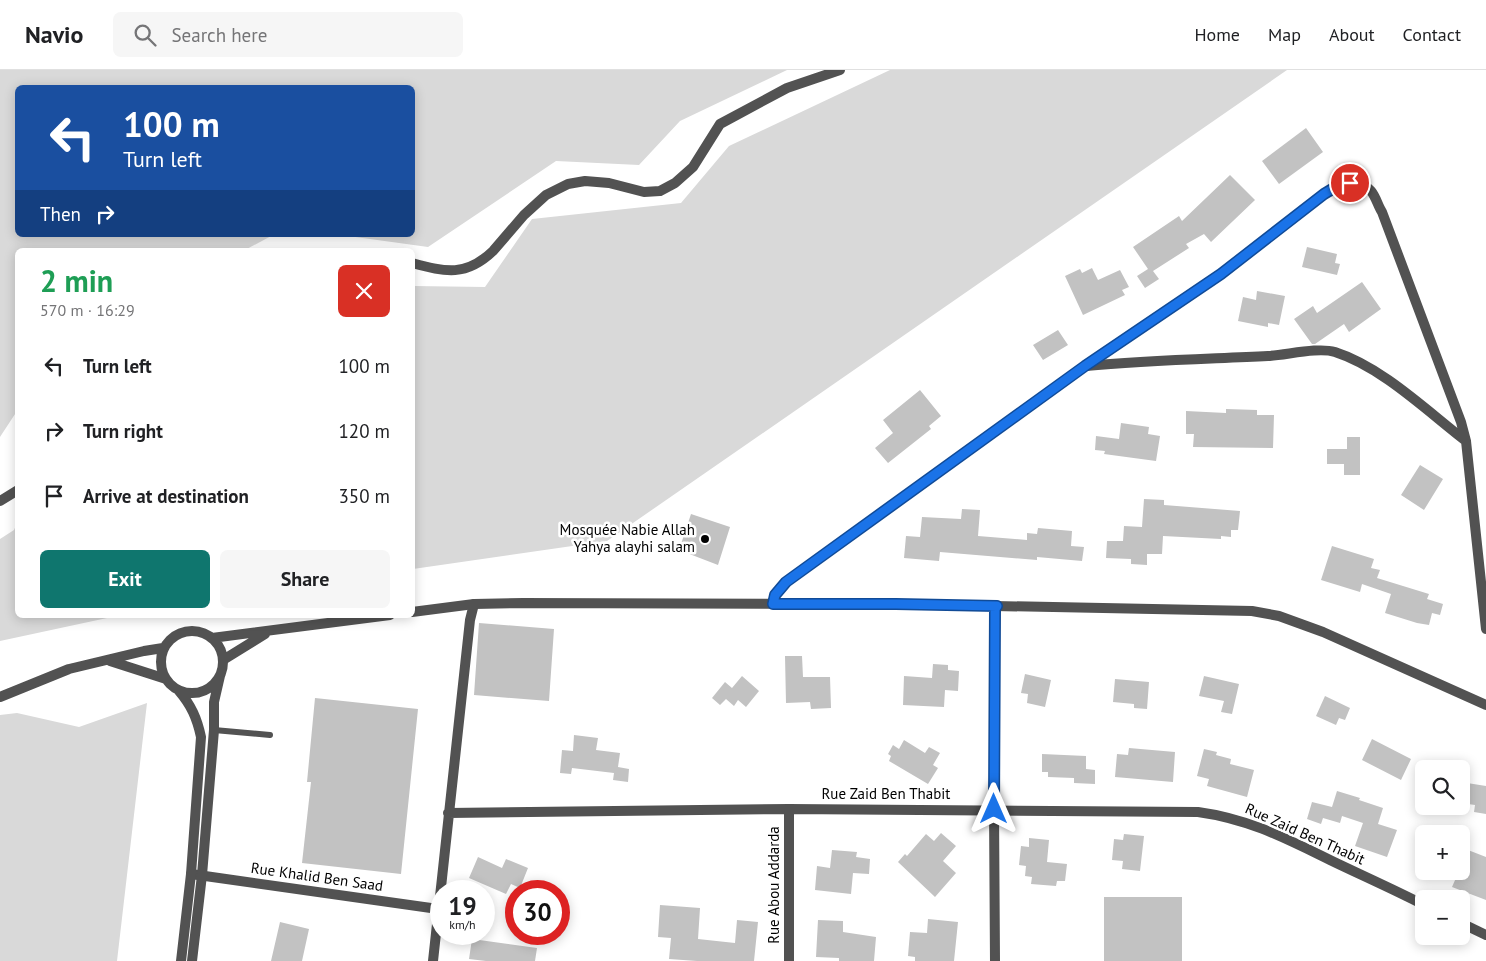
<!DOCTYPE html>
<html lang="en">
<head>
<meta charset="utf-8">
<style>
	body { margin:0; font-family:"PT Sans",sans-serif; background:#f6f6f6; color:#202124; height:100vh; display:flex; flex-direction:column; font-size:19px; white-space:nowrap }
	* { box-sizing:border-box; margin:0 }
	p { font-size:16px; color:#757577 }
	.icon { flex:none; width:28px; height:28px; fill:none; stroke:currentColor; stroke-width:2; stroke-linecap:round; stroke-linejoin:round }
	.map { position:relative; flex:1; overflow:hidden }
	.side { position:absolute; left:15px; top:178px; width:400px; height:370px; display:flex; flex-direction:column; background:#fff; border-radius:8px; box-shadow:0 2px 12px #0003 }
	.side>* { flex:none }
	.hud { position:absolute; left:15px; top:15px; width:400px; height:152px; border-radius:8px; box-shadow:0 2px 12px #0003; background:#1a4fa0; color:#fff; overflow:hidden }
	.controls { position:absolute; left:1415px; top:690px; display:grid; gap:10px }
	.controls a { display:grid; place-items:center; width:55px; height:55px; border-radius:8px; background:#fff; box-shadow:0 2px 12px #0003; font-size:25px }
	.speed { position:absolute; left:430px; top:810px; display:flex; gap:10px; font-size:25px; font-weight:700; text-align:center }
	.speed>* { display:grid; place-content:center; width:65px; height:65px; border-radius:50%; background:#fff; box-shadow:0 2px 12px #0003; line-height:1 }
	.speed small { font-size:12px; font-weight:400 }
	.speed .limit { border:8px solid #d22; background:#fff; color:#111 }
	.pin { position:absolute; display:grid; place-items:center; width:42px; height:42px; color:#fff; margin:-21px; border:2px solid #fff; border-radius:50%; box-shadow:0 1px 5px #0007 }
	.me { position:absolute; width:55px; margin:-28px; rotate:0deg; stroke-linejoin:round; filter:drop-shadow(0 0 4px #0008) }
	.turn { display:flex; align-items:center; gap:18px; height:105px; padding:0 25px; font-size:22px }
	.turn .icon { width:65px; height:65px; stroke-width:2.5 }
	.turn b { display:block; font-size:35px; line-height:42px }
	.then { display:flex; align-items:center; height:48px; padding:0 25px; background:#0003; gap:10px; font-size:19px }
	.round { display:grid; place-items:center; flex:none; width:52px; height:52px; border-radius:8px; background:#f6f6f6 }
	.summary { display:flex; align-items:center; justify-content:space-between; height:85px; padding:0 25px }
	h1 { font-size:30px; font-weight:800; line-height:38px; color:#1e9e55 }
	.cta { display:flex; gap:10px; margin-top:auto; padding:10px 25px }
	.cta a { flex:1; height:58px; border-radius:8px; background:#0f766e; color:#fff; font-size:20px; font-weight:800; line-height:58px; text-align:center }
	.cta a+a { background:#f6f6f6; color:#202124 }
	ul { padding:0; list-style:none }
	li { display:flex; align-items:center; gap:15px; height:65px; padding:0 25px }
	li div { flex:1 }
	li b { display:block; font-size:19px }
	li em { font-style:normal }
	header { display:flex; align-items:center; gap:30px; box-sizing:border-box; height:70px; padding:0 25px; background:#fff; border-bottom:1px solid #e0e0e0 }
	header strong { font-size:24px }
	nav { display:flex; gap:28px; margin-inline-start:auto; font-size:18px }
	.search { width:350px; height:45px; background:#f6f6f6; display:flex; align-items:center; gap:12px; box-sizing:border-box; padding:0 18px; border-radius:8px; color:#757577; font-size:19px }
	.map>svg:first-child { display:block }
	.green { fill:#d9d9d9 }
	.building { fill:#c2c2c2 }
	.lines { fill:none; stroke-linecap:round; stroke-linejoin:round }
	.service { stroke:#525252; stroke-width:6 }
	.minor { stroke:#525252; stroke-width:10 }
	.tertiary { stroke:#525252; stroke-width:10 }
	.route-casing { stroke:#114b97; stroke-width:12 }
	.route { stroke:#1a73e8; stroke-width:9 }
	.poi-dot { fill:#000; stroke:#fff; stroke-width:2 }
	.labels { text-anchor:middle; stroke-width:5; stroke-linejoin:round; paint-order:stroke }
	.poi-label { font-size:15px; fill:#000; stroke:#fff; text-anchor:end }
	.street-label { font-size:15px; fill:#000; stroke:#fff }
</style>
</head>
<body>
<header>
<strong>Navio</strong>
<div class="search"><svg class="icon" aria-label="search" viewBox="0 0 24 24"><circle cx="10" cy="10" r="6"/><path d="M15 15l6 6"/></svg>Search here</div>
<nav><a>Home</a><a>Map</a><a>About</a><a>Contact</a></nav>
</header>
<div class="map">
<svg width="1486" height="891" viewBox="0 0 1486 891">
	<rect width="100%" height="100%" fill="#fff"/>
	<path class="green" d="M0,0h787l-107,51 -41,44 -83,-4 -128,86 -87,-12h71v-147h-394v147h255l-28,15h-227l-1,161 -17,26z
		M890,0h397l-680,471 -194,28v-283l72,1 47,-68 149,-16 48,-57z
		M17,453l1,92h103l-121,26v-102l14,-9z
		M147,633l-30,258h-117v-246l17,-2 62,14z"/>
	<path class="building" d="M1306,58l17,24 -44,32 -17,-23z
		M1230,105l25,25 -44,42 -7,-8 -18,10 3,4 -36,23 6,8 -14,9 -8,-12 11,-7 -15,-22 46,-31 3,5z
		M1307,177l30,7 -2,9 5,1 -3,11 -35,-8z
		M1092,198l6,12 22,-10 9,17 -7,3 3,5 -42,20 -18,-39 15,-7 2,4z
		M1362,212l19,27 -32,23 -5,-8 -29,20h-3l-18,-25 19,-13 4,7z
		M1257,221l28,5 -6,29 -11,-2v4l-30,-6 5,-24 13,3z
		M1058,260l10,15 -25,15 -10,-15z
		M920,320l21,26 -12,10 2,3 -43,34 -13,-15 18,-15 -10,-13z
		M1226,339l31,1v5h17l-1,33 -80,-1 1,-13h-8v-23l40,2z
		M1121,353l28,4 -1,7 12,2 -4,25 -52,-7 1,-3 -10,-1 1,-14 23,3z
		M1347,367h13v38h-16v-11h-17v-15h20z
		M1420,395l23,14 -19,31 -23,-15z
		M1144,429l20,1v5l76,6 -2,19h-7v7l-10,-1v3l-58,-3 -1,18h-15v11l-16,-1v-5l-25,-1 1,-17h16l1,-15 18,1z
		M962,439l18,1 -2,26 49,4v-7l10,1 1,-6 34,3 -1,15 13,1 -2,14 -45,-4v3l-97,-8 -1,9 -35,-3 2,-22 14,1 2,-20 39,2z
		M691,444l39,13 -12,38 -39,-15z
		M1332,476l42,13 -3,9 9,2 -3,8 52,16 -2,5 16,5 -3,11 -8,-2 -3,12 -12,-2 -32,-10 6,-19 -29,-10 -2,8 -39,-12z
		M479,553l75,6 -5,72 -75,-6z
		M785,586h17l1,21h27l1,31 -20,1 -1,-7 -24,1z
		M933,594l15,1v5l11,1 -1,20 -13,-1 -1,17 -41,-2 1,-29 28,2z
		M1025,604l26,6 -6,27 -18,-4 1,-9 -7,-1z
		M742,606l17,15 -13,16 -8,-7 -4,6 -8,-7 -6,6 -8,-7 13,-16 7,6z
		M1204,606l35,8 -7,30 -11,-2 3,-11 -25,-5z
		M1115,609l34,3 -2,27 -13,-1v-4l-21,-2z
		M1325,626l25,12 -5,12 -6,-2 -3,7 -20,-9z
		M315,628l103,11 -17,165 -99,-11 9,-81h-4z
		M574,665l24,3 -2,12 24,3 -2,14 11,2 -1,13 -15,-2 1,-7 -42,-5 -1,6 -11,-1 2,-23 11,1z
		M1372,669l39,20 -10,21 -39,-20z
		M904,670l21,13 4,-6 11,6 -7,12 5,3 -10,16 -39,-23 2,-5 -3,-2 5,-9 6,4z
		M1129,678l46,4 -2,30 -58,-5 2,-23 11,1z
		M1204,679l13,3 -1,3 15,4 -1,5 24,6 -7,27 -40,-11 2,-7 -12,-3z
		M1042,684l44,2v13l9,1v14l-21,-1v-5l-26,-1v-5h-6z
		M1461,712l25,4v28l-12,-2 1,-7 -14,-2z
		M1337,721l23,7 -1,2 24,8 -5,16 19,6 -10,27 -32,-11 8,-23 -21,-7 -2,7 -17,-5 -2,6 -14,-5 5,-17 20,5z
		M941,763l15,13 -13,15 13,12 -21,24 -37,-35 7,-8 2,2 19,-22 8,7z
		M1124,764l20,2 -4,35 -18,-2 1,-8 -11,-1 2,-21 9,1z
		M1029,768l20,2 -2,22 20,2 -2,17h-8l-1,5 -25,-2 1,-7 -7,-1 1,-10 -7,-1 2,-19 8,1z
		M832,780l25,2 -1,5 14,2 -1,15 -16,-1 -2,21 -36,-4 2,-24 13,2z
		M1468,780l18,7v43l-34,-13 7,-16h2v-5z
		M478,787l24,11 4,-9 22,9 -8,20 -9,-4 -5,10 -37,-16z
		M1104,827h78v64h-78z
		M660,835l40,3 -2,31 37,4 2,-23 21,2 -4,39h-57l-28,-2 2,-21 -13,-1z
		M928,849l30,3 -4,39h-39v-4l-7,-1 2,-24 17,1z
		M818,850l25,1v11l33,5 -2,24h-35v-3l-23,-1z
		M280,852l29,7 -7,32h-31z
		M472,869l65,9 -2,13h-49l-17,-2z"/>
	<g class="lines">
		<path class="service" d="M214,660l56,5"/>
		<path class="minor" d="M1086,296c61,-6 121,-7 182,-10 19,-1 50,-9 67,-4 47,15 92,59 131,89
			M773,534l2,-9 11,-13 299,-216 136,-92 103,-80c13,-8 34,-19 47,-3 5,6 7,15 11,21l79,210 5,19 20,188
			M789,739v152
			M448,743l341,-4 409,3c51,7 87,26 132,48 31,15 63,29 94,45
			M191,804l247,35
			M1461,853l25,12
			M433,891l37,-341 4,-16
			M995,891l-1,-152 1,-200 2,-3"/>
		<path class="tertiary" d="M412,193c34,9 54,14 81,-12l31,-36 22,-20 22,-11 17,-3 24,2 35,9 16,-1 15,-8 18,-16 27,-43 67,-36 53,-18
			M0,431l18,-11
			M412,542l62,-8 49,-1 373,1 356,7 27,5 44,16 163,73
			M161 592a31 31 0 1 1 62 0a31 31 0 1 1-62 0Z
			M212,568l178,-23
			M223,590l42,-26
			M110,591l56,18
			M179,621c12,14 18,27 22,46l-10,137 -10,87
			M0,627l69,-28 75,-18 19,-3
			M192,891l10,-86 12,-145v-28l6,-26"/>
	</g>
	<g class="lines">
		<g class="route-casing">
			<path id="route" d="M994,739l1,-200 2,-3 -101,-2h-123l2,-9 11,-13 299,-216 136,-92 103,-80 15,-9 11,-2"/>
		</g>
		<use href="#route" class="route"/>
	</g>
	<circle class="poi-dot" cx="705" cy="469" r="5"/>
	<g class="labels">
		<g class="poi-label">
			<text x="695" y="465">Mosquée Nabie Allah<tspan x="695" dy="17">Yahya alayhi salam</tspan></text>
		</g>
		<g class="street-label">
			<text x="886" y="729">Rue Zaid Ben Thabit</text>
			<text transform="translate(1305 764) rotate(24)" y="5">Rue Zaid Ben Thabit</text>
			<text transform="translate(317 807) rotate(8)" y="5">Rue Khalid Ben Saad</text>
			<text transform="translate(774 815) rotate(-90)" y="5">Rue Abou Addarda</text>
		</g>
	</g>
</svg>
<div class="controls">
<a><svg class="icon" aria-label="search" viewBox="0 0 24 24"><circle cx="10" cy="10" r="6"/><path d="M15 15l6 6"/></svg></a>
<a>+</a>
<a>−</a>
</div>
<div class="speed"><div>19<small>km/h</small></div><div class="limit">30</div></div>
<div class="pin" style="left:1350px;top:113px;background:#d93025"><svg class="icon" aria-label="arrive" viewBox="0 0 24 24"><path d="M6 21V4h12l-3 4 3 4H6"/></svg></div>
<svg class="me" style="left:994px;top:739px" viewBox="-20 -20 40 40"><path d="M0-17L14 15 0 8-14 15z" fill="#1a73e8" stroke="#fff" stroke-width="4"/></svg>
<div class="hud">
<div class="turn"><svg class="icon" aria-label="left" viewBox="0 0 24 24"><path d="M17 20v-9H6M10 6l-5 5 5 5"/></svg><div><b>100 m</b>Turn left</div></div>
<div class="then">Then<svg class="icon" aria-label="right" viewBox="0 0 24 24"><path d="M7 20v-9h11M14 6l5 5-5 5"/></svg></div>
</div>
<section class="side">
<div class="summary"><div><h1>2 min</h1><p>570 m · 16:29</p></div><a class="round" style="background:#d93025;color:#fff"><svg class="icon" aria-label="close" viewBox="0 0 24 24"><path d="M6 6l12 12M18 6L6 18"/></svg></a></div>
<ul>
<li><svg class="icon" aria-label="left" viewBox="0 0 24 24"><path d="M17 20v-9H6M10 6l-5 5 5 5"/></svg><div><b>Turn left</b></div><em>100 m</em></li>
<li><svg class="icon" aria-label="right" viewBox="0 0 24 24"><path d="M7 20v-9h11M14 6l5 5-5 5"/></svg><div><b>Turn right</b></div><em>120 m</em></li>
<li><svg class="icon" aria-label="arrive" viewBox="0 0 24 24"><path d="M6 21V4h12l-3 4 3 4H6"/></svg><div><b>Arrive at destination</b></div><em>350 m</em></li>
</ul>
<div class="cta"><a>Exit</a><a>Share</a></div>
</section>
</div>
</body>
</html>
